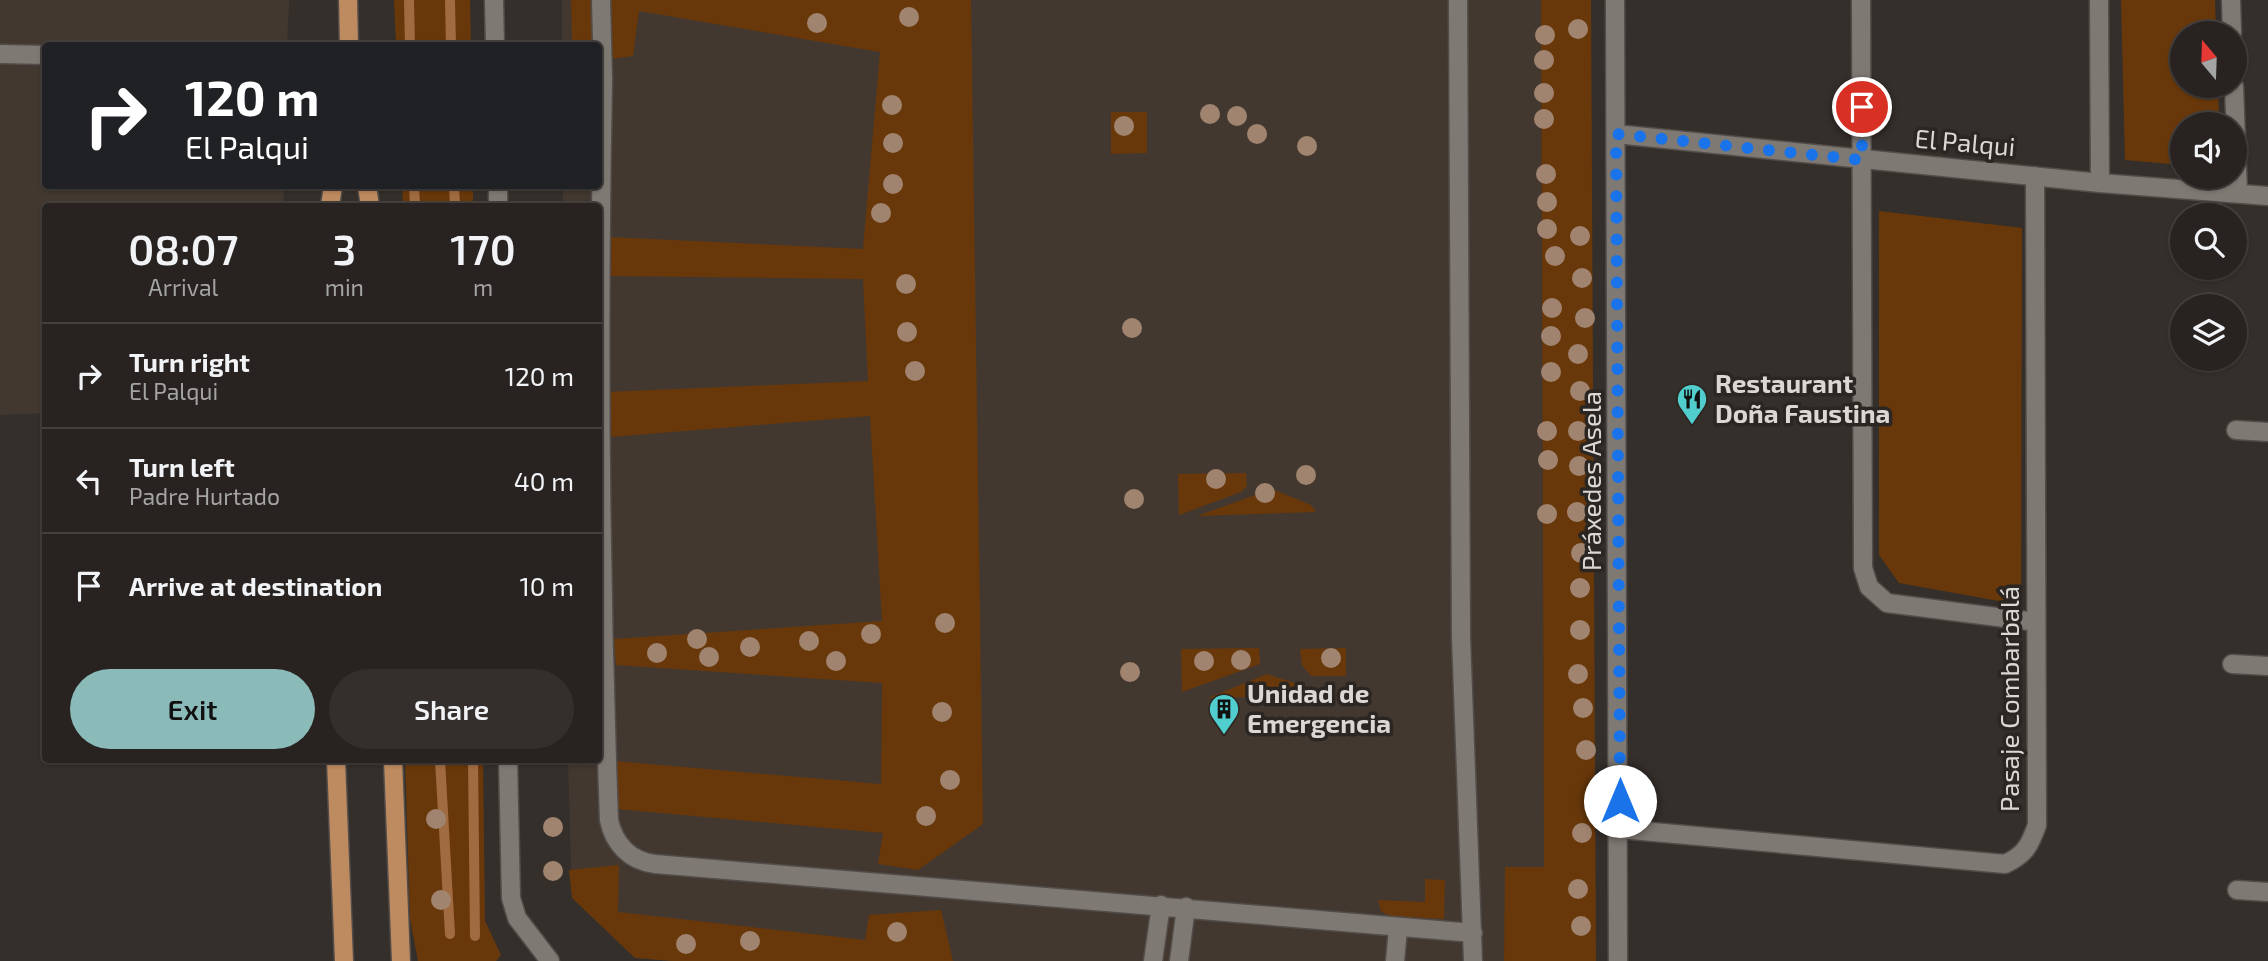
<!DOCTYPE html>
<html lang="en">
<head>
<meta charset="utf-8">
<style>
	body { margin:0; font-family:"Exo 2",sans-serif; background:#342f2d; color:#f1f3f6; height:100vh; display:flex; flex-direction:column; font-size:26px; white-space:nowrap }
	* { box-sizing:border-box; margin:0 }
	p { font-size:23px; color:#a5a4a5 }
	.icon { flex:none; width:38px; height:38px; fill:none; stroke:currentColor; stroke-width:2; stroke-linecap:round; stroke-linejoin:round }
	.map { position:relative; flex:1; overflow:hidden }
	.panel { position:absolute; left:42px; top:203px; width:560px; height:560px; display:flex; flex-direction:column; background:#282320; border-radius:7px; box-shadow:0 2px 5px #0004,0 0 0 2px #44403e }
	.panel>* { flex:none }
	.guide { position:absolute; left:42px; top:42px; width:560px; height:147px; border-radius:7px; box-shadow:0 2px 5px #0004,0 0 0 2px #44403e; background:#202124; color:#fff; overflow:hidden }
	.needle { width:46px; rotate:341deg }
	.fabs { position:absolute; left:2170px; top:21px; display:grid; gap:14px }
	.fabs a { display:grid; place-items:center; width:77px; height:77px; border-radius:50%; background:#282320; box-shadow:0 2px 5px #0004,0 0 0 2px #44403e; font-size:35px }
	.pin { position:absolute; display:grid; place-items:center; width:60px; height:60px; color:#fff; margin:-30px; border:4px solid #fff; border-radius:50%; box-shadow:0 2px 7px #0007 }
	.me { position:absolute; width:77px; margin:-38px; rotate:0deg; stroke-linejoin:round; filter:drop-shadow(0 0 5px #0008) }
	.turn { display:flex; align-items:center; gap:24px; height:147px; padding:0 28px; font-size:32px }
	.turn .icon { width:91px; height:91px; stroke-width:2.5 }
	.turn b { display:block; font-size:49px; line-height:60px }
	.eta { display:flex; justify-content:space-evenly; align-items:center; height:119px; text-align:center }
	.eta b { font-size:42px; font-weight:600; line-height:49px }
	.primary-button { display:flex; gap:14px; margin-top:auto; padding:14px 28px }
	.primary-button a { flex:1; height:80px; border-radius:42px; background:#8bbbb9; color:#111; font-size:28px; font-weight:600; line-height:80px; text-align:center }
	.primary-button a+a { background:#342f2d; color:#f1f3f6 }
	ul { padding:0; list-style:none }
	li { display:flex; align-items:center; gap:21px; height:105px; padding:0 28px; border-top:2px solid #44403e }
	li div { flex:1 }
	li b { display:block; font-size:26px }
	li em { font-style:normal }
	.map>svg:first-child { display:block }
	.built { fill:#433830 }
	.green { fill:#69380a }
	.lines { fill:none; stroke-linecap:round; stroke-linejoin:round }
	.stream { stroke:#a16b41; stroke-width:10 }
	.minor-casing { stroke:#524d4a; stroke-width:21 }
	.major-casing { stroke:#524d4a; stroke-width:21 }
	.minor { stroke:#7f7974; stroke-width:18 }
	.major { stroke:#be8a5f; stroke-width:18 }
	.tree { fill:#a1846f }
	.route { stroke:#1a73e8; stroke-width:12; stroke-dasharray:0 21.6 }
	.labels { text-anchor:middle; stroke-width:7; stroke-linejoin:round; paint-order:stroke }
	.street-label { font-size:26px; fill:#dbd7d5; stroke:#2b2622 }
	.poi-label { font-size:26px; font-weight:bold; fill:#dbd7d5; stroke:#2b2622; text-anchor:start }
</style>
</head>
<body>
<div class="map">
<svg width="2268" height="961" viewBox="0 0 2268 961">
	<rect width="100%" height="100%" fill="#352f2b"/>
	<path class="built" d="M0,0h289l-2,45 -241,1v140h238l-1,20h-237l-1,207 -45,2z
		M562,0h979l3,867 -38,1 -2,93h-831l-38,-3 -63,-60 -4,-138h30v-554h-35v-20h35v-140l-36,-1z"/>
	<path class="green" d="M394,0h76l1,45h-75z
		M571,0h25l1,45h-25z
		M611,0h360l12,824 -65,46 -40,-6 5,-31 -267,-24 -2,-48 267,23 1,-101 -266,-18 -2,-26 268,-18 -12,-205 -259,21 -5,-45 262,-11 -5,-102 -258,-3 2,-39 256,12 17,-197 -241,-41 -6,45 -22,3z
		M1541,0h50l5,961h-92l1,-94h39z
		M2121,0h94l1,33h-34v53h36l1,38h-37v41l-57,-5z
		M1111,112h36v41l-36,1z
		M402,186h71v20h-70z
		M1879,211l143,17 -1,377 -122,-22 -20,-28z
		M1246,473l1,13 -6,6 -62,23 -1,-41z
		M1272,489l39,16 5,7 -119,4z
		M1259,648l1,16 -78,28 -1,-43z
		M1346,648v28h-35l-9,-11 -2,-16z
		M1267,674l64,21 -123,3z
		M405,760h78l2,161 16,34 -5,6h-78l-8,-42z
		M619,865l-1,47 247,28 4,-25 72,-5 12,51h-280l-38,-3 -63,-60 -3,-28z
		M1425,879l20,1 -1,39 -55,-3 -8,-5 -3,-11 47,2z"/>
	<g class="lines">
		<path class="stream" d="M409,0l1,46
			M450,0l1,46
			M414,186l1,20
			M454,186l1,20
			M440,760l10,174
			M473,760l2,176"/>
		<g class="minor-casing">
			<path id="minor" d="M494,0l1,46
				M601,0l2,80
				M1458,0l3,637 12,324
				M1615,0l3,961
				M1861,0l2,568 6,19 18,16 149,19
				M2099,0l1,183
				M2231,0l1,33
				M0,54l46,1
				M598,81l5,-1c-5,247 -3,494 6,740 5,24 21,41 46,44l818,69
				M2234,86l4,107
				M1616,134l484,49 168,13
				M498,186v20
				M2236,430l32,2
				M2232,664l36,2
				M508,760l3,138 6,20 33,43
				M1620,829l385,35c20,-9 25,-19 32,-39l-2,-649
				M2237,890l31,2
				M1153,961l8,-56
				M1179,961l7,-54
				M1395,961l3,-32"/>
		</g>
		<g class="major-casing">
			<path id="major" d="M348,0l1,46
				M367,186l3,20
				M330,206l3,-20
				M336,760l8,201
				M393,760l8,201"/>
		</g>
		<use href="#minor" class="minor"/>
		<use href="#major" class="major"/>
	</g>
	<g class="tree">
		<circle cx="909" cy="17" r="10"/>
		<circle cx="817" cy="23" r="10"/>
		<circle cx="1578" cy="29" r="10"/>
		<circle cx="1545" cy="35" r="10"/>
		<circle cx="1544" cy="60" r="10"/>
		<circle cx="1544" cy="93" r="10"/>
		<circle cx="892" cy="105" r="10"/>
		<circle cx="1210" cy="114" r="10"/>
		<circle cx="1237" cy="116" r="10"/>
		<circle cx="1544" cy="119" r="10"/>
		<circle cx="1124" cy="126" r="10"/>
		<circle cx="1257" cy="134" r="10"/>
		<circle cx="893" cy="143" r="10"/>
		<circle cx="1307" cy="146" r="10"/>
		<circle cx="1546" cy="174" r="10"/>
		<circle cx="893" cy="184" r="10"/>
		<circle cx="1547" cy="202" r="10"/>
		<circle cx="881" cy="213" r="10"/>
		<circle cx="1547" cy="229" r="10"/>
		<circle cx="1580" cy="236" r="10"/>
		<circle cx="1555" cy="256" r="10"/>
		<circle cx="1582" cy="278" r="10"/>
		<circle cx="906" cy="284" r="10"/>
		<circle cx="1552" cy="308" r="10"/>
		<circle cx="1585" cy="318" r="10"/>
		<circle cx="1132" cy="328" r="10"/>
		<circle cx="907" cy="332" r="10"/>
		<circle cx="1551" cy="336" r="10"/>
		<circle cx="1578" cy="354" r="10"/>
		<circle cx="915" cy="371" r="10"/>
		<circle cx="1551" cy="372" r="10"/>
		<circle cx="1580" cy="391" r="10"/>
		<circle cx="1547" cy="431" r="10"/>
		<circle cx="1578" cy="431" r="10"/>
		<circle cx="1548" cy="460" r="10"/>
		<circle cx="1579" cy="466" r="10"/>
		<circle cx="1306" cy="475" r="10"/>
		<circle cx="1216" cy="479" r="10"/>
		<circle cx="1265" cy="493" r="10"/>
		<circle cx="1134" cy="499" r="10"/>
		<circle cx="1577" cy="512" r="10"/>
		<circle cx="1547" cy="514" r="10"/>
		<circle cx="1581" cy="553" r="10"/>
		<circle cx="1580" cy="588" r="10"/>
		<circle cx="945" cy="623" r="10"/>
		<circle cx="1580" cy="630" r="10"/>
		<circle cx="871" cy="634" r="10"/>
		<circle cx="697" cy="639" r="10"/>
		<circle cx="809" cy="641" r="10"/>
		<circle cx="750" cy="647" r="10"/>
		<circle cx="657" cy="653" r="10"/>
		<circle cx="709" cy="657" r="10"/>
		<circle cx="1331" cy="658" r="10"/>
		<circle cx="1241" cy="660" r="10"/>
		<circle cx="836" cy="661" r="10"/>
		<circle cx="1204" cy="661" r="10"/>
		<circle cx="1130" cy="672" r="10"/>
		<circle cx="1578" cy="674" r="10"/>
		<circle cx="1583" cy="708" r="10"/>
		<circle cx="942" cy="712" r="10"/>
		<circle cx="1586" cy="750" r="10"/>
		<circle cx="950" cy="780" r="10"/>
		<circle cx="926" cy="816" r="10"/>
		<circle cx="436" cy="819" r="10"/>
		<circle cx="553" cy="827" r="10"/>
		<circle cx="1582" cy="833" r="10"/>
		<circle cx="553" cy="871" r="10"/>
		<circle cx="1578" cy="889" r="10"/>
		<circle cx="441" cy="900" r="10"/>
		<circle cx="1581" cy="926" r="10"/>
		<circle cx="897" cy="932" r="10"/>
		<circle cx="750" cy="941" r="10"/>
		<circle cx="686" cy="944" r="10"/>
	</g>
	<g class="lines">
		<path class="route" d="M1620,801l-4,-667 246,26v-53"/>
	</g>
	<defs>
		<g id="restaurant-pin" transform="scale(1.575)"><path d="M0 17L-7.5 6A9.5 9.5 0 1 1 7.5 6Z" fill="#52cdcd" stroke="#2b2622"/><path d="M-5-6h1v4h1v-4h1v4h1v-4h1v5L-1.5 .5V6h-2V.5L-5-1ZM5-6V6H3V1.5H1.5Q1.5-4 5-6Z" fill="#111"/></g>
		<g id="building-pin" transform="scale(1.575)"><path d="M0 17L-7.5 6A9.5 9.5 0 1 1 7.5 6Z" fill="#52cdcd" stroke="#2b2622"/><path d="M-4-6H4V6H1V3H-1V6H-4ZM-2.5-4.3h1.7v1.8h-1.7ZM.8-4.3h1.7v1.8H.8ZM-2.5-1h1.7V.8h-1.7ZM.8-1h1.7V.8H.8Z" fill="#111"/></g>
	</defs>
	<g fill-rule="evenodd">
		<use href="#restaurant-pin" x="1692" y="399"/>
		<use href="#building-pin" x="1224" y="709"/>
	</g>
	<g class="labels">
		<g class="street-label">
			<text transform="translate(1965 143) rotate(5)" y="9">El Palqui</text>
			<text transform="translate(1592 481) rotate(-90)" y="9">Práxedes Asela</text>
			<text transform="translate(2010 699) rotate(-90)" y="9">Pasaje Combarbalá</text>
		</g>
		<g class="poi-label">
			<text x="1715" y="393">Restaurant<tspan x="1715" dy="30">Doña Faustina</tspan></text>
			<text x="1247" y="703">Unidad de<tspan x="1247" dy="30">Emergencia</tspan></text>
		</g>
	</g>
</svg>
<div class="fabs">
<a><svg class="needle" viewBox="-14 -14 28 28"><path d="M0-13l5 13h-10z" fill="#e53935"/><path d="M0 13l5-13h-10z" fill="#a5a4a5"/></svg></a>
<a><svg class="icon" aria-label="sound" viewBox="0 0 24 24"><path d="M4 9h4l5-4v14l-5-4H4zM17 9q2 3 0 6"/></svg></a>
<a><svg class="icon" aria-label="search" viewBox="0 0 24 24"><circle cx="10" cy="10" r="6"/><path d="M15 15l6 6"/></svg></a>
<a><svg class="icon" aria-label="layers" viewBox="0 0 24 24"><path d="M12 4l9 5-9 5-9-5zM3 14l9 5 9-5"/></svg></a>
</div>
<div class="pin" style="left:1862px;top:107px;background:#d93025"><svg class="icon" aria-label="arrive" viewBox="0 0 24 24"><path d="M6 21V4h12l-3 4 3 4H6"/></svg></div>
<svg class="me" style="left:1620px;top:801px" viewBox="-20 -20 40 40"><circle r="19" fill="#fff"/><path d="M0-13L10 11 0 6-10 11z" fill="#1a73e8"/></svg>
<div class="guide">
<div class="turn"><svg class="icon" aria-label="right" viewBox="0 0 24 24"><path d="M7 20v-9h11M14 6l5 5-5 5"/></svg><div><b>120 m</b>El Palqui</div></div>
</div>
<section class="panel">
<div class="eta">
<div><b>08:07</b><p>Arrival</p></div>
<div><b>3</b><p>min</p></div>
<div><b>170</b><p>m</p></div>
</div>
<ul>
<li><svg class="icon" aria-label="right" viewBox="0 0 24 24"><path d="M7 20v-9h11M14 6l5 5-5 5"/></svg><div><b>Turn right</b><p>El Palqui</p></div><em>120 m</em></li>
<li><svg class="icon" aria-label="left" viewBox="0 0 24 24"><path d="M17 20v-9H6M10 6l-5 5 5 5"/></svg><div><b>Turn left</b><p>Padre Hurtado</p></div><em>40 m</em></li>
<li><svg class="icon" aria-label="arrive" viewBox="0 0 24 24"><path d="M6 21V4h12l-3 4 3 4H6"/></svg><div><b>Arrive at destination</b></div><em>10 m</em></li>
</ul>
<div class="primary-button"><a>Exit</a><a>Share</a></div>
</section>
</div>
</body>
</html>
